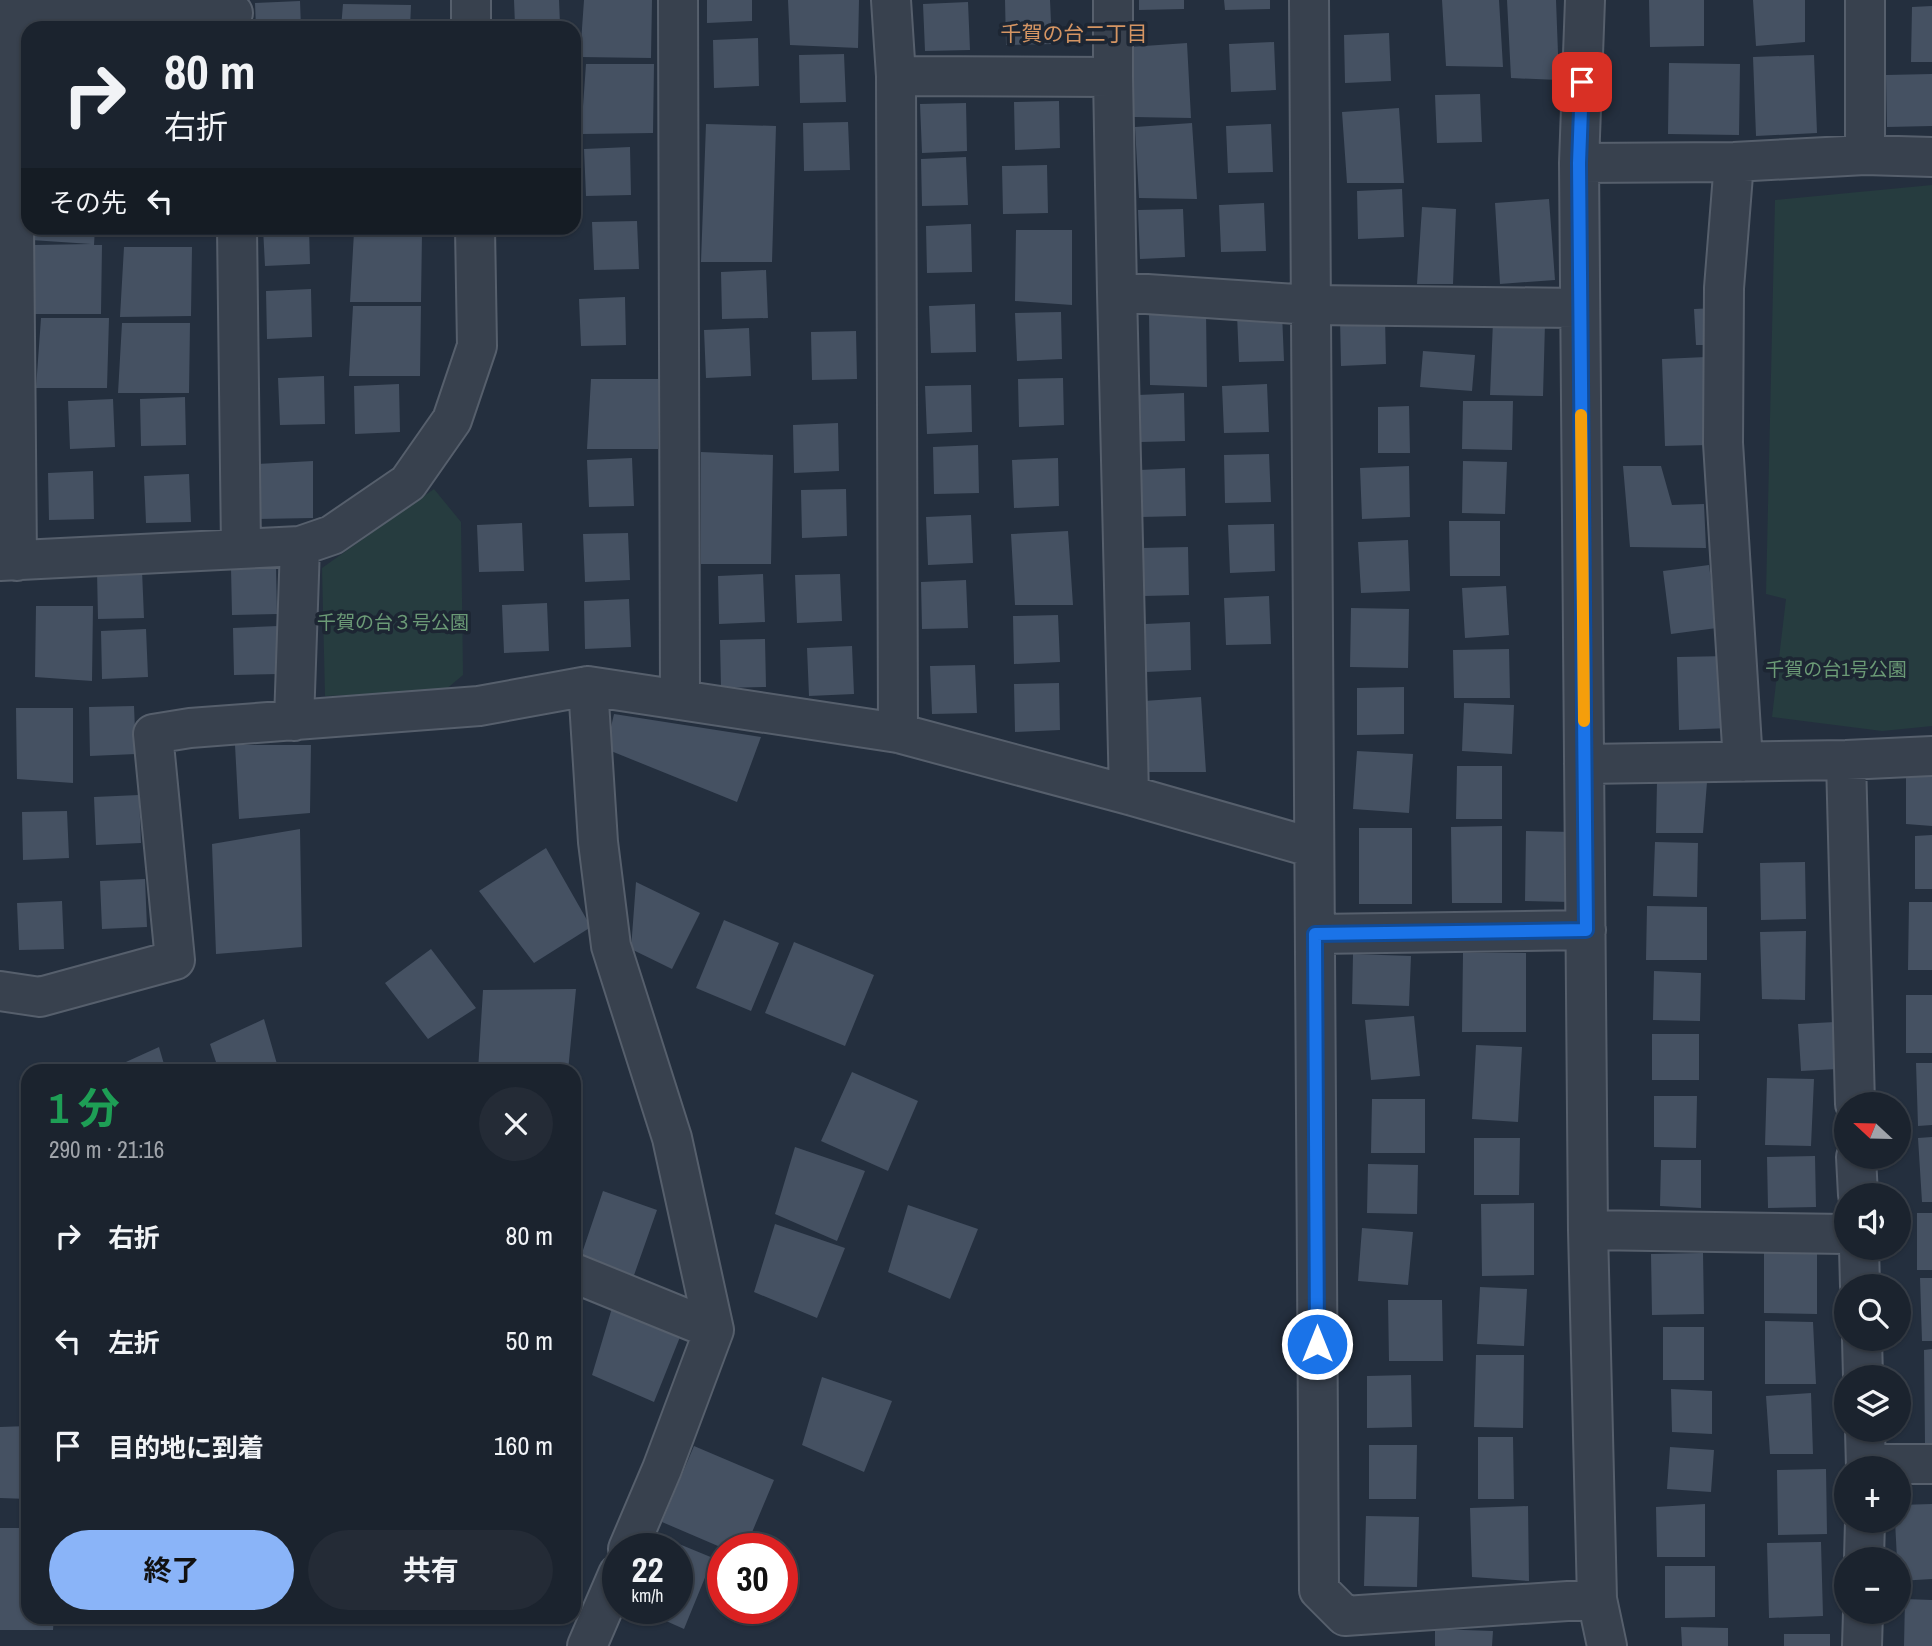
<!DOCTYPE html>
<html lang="ja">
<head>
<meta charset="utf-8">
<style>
	body { margin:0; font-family:"Archivo Narrow","Noto Sans JP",sans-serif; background:#242b36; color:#f1f3f6; height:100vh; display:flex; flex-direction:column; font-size:26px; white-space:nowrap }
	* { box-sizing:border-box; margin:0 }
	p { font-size:23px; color:#a0a4aa }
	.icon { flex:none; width:38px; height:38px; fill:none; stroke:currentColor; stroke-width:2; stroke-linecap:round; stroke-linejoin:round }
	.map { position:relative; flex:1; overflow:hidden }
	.side { position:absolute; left:21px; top:1064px; width:560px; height:560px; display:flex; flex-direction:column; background:#1b232e; border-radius:21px; box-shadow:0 2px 5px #0004,0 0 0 2px #39404a }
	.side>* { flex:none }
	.hud { position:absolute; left:21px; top:21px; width:560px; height:214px; border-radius:21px; box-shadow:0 2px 5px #0004,0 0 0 2px #39404a; background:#1b232e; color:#f1f3f6; overflow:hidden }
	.needle { width:46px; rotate:292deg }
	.tools { position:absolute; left:1834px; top:1092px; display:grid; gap:14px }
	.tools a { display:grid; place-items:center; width:77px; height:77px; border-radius:50%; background:#1b232e; box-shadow:0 2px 5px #0004,0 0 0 2px #39404a; font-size:35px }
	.speed { position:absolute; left:602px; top:1533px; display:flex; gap:14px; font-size:35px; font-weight:700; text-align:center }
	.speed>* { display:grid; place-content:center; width:91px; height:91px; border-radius:50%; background:#1b232e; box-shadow:0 2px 5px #0004,0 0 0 2px #39404a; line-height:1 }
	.speed small { font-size:18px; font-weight:400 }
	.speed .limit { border:10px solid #d22; background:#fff; color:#111 }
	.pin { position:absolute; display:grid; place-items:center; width:60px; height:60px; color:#fff; margin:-30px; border-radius:14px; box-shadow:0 4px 10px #0006 }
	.me { position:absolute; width:77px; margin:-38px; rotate:0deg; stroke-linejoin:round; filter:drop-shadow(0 0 5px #0008) }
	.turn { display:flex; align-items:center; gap:24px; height:147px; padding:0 28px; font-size:32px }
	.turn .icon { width:91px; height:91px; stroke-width:2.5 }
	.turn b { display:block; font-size:49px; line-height:60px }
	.then { display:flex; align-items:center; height:66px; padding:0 28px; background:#0003; gap:14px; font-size:26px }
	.round { display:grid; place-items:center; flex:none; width:74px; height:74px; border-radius:37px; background:#242b36 }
	.overview { display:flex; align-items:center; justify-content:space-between; height:119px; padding:0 28px }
	h1 { font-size:42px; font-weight:700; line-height:52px; color:#1e9e55 }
	.cta { display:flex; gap:14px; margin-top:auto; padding:14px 28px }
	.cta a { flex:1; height:80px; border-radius:42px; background:#8ab4f8; color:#111; font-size:28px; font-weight:700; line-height:80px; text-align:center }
	.cta a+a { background:#242b36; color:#f1f3f6 }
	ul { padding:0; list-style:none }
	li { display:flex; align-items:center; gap:21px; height:105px; padding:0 28px }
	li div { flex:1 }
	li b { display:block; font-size:26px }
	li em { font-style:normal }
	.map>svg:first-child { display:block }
	.green { fill:#263c3f }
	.building { fill:#455162 }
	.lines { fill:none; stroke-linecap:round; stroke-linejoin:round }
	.minor-casing { stroke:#565f6c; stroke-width:42 }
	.minor { stroke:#38414e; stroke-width:38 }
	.route-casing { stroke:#114b97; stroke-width:18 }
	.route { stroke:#1a73e8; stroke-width:12 }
	.slow { stroke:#f59e0b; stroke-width:12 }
	.labels { text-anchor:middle; stroke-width:7; stroke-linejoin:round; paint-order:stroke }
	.park-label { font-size:19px; fill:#6b9a76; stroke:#1d2633 }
	.neighbourhood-label { font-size:21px; fill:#d59563; stroke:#1d2633 }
</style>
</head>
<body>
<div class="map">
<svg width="1932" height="1646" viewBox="0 0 1932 1646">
	<rect width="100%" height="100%" fill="#242f3e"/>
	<path class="green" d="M1932,185v541l-50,5 -110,-14 14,-118 -20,-5 9,-394z
		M434,489l27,33 2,153 -19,16 -119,5 -3,-128z"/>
	<path class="building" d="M514,0h45l1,24 -45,1z
		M584,0h68l-1,58 -71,-1z
		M707,0h45v21l-45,2z
		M788,0h71l-1,48 -68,-3z
		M1005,0h45l2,44 -46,1z
		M1139,0h45v9l-45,1z
		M1224,0h46v9l-45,1z
		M1442,0h57l4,67 -57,-1z
		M1507,0h49l3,80 -48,-2z
		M1649,0h55v46l-54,1z
		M1753,0h52v42l-49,4z
		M300,1l1,27h-45l-1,-25z
		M968,2l2,48 -45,1 -2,-47z
		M343,4l68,1 -1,23h-69z
		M1932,6v56h-21l1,-55z
		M1389,33l2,48 -46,2 -1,-48z
		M758,38l1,48 -45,2 -1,-48z
		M1274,42l2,48 -45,2 -2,-48z
		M1187,43l4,75 -57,-1 -4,-70z
		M844,54l2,48 -46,1 -1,-48z
		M1814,55l3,78 -61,3 -3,-79z
		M1669,63l71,1 -1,71 -71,-1z
		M586,64h68l-1,69 -72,1z
		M1932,74v52l-45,1 -1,-52z
		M1480,94l2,48 -45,1 -2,-48z
		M1059,101l1,47 -45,2 -1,-48z
		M966,103l1,48 -45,2 -2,-49z
		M1399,108l5,75h-57l-5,-71z
		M848,122l2,48 -46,1 -1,-48z
		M1192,123l5,76 -58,-1 -4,-71z
		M706,124l70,2 -4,136h-71z
		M1271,124l2,48 -45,1 -2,-47z
		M630,147l1,48 -45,1 -2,-47z
		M966,157l2,48 -46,1 -1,-47z
		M1047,165l1,48 -45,1 -1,-48z
		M1402,189l2,48 -46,2 -1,-48z
		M1549,199l6,81 -55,4 -5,-81z
		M1264,203l2,48 -45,1 -2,-47z
		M1422,207l34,2 -3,75h-36z
		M1183,209l2,48 -45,2 -2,-49z
		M637,221l2,48 -45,1 -2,-48z
		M971,224l1,48 -45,1 -1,-47z
		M30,228h65l-1,17h8l-1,69h-71l4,-69 57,-1 -60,-4z
		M142,228h45v6l-45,2z
		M263,228h46l1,36 -45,2z
		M1016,230h56v75l-57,-4z
		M354,232l68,1 -1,69h-71z
		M124,247h68l-1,69 -71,1z
		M766,270l2,48 -46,1 -1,-47z
		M311,289l1,48 -45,2 -1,-48z
		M625,297l1,48 -45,1 -2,-47z
		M975,304l1,48 -45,1 -2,-47z
		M353,306h68l-1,70h-71z
		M1716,308l2,37h-22l-2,-36z
		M1061,312l1,47 -45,2 -2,-48z
		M1206,312l1,75 -57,-2 -1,-72z
		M1282,313l2,48 -45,1 -2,-48z
		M1385,317l1,47 -45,2 -1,-48z
		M41,318h68l-2,70h-71z
		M1493,321l52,2 -2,73 -53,-1z
		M122,323h68l-1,70h-71z
		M749,328l2,48 -45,2 -2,-48z
		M856,331l1,48 -45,1 -1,-48z
		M1423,351l52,4 -3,36 -52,-4z
		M1706,357l3,88 -44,1 -3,-87z
		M324,376l1,48 -45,1 -2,-47z
		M1063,378l1,47 -45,2 -1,-48z
		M591,379h68l-1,70h-71z
		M399,384l1,48 -45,2 -1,-48z
		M1267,384l2,48 -45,1 -2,-47z
		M971,385l1,47 -45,2 -2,-48z
		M1184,393l1,48 -45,1 -2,-47z
		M185,397l1,48 -45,1 -1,-47z
		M113,399l2,48 -45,2 -2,-48z
		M1463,401h50l-1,49 -50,-1z
		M1409,406l1,47h-32v-46z
		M838,423l1,48 -45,2 -1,-48z
		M978,445l1,48 -45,1 -1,-47z
		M701,452l72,3 -2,109h-70z
		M1269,454l2,48 -46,1 -1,-48z
		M632,458l2,48 -45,1 -2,-47z
		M1058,458l1,48 -45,2 -2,-48z
		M313,461v57l-56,1v-55z
		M1463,461l44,1 -2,52 -43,-1z
		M1409,466l1,51 -48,2 -2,-51z
		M1623,466h38l11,39 32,-1 2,44 -76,-1z
		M1185,468l1,48 -45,1 -2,-47z
		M93,471l1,48 -45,1 -1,-47z
		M189,474l2,48 -45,1 -2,-47z
		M846,489l1,47 -45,2 -1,-48z
		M971,515l2,48 -45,2 -2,-48z
		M1449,521h51v55h-50z
		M522,523l2,48 -45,1 -2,-47z
		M1274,524l1,47 -45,2 -2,-48z
		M1068,531l5,74h-58l-4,-71z
		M628,533l2,47 -45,2 -2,-48z
		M1408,540l2,51 -49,2 -3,-51z
		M1188,547l1,48 -45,1 -2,-48z
		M1709,565l8,63 -46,6 -8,-63z
		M276,566l1,48 -45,1 -1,-47z
		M142,570l2,48 -46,1 -1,-48z
		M763,574l2,48 -46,2 -1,-48z
		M840,574l2,47 -45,2 -2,-48z
		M966,580l2,48 -46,1 -1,-47z
		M1506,586l3,49 -44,3 -3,-50z
		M1269,596l2,48 -45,1 -2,-47z
		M629,599l2,48 -46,2 -1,-48z
		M547,603l2,48 -45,2 -2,-48z
		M36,606h57l-1,75 -57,-4z
		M1351,608l58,1 -1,59 -58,-1z
		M1058,615l2,47 -46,2 -1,-48z
		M1190,622l1,48 -45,2 -1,-48z
		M278,626l1,48 -45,1 -1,-47z
		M146,629l2,48 -46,2 -1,-48z
		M765,639l1,48 -45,1 -1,-48z
		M852,646l2,48 -45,2 -2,-48z
		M1509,649l1,49h-56l-1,-48z
		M1728,656l2,72 -51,2 -2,-73z
		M975,665l2,48 -45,1 -2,-48z
		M1059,683l1,47 -45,2 -1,-48z
		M1404,687v47l-47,1v-47z
		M1201,697l5,75h-58l-4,-71z
		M1464,703l50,2 -2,49 -50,-3z
		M134,706l2,48 -46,2 -1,-49z
		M16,708h57v75l-56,-4z
		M614,714l147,23 -24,65 -131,-53z
		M235,745h76l-1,68 -71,6z
		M1357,751l56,3 -4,59 -56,-4z
		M1457,766h45v53h-46z
		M1906,769l26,2v55l-26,-2z
		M1657,781l50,1 -4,51h-47z
		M139,795l2,48 -45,2 -2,-48z
		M67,811l2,47 -46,2 -1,-48z
		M1502,826v77h-50l-1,-76z
		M1359,828h53v76h-53z
		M300,829l2,118 -86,7 -4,-110z
		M1526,831l47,1 -2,70 -46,-1z
		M1932,835v54h-17v-53z
		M1655,842l43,1 -1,54 -44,-1z
		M546,848l45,79 -57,36 -55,-72z
		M1805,862l1,57 -45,1 -1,-57z
		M145,879l2,48 -45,2 -2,-48z
		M636,882l64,31 -28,56 -41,-20z
		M62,901l2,48 -45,1 -2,-47z
		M1909,902h23v68h-24z
		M1647,906l60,1v53h-61z
		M724,920l55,23 -28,68 -55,-23z
		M1806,931l-1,69 -43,-1 -2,-67z
		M794,942l80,33 -29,71 -80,-33z
		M431,949l45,59 -48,31 -43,-56z
		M1463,953h63v79h-64z
		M1353,954l58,2 -2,50 -57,-2z
		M1654,971l47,2 -1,48 -47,-1z
		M576,989l-8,82h-90l5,-81z
		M1906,995h26v58h-26z
		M1414,1016l6,60 -49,4 -6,-60z
		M264,1019l15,52h-60l-9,-27z
		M1835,1022l2,47 -36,2 -3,-47z
		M1652,1034h47v46h-47z
		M1476,1045l46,2 -4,75 -46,-3z
		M159,1047l7,24h-60z
		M1916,1063h16v62l-14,1z
		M852,1072l66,29 -30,70 -67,-30z
		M1767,1078l47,1 -3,67 -46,-1z
		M1654,1096h43l-1,52 -42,-1z
		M1372,1099h53v54h-54z
		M1932,1137v65h-10l-4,-64z
		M1474,1138h46l-1,57h-45z
		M795,1147l70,24 -28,70 -62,-27z
		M1815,1156l1,51 -48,1 -1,-51z
		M1661,1160h40v48l-41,-2z
		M1368,1164l50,1 -1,49 -50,-1z
		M603,1191l54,19 -25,71 -52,-22z
		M1534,1203v72l-52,1 -1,-72z
		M908,1205l70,24 -28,70 -62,-27z
		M1917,1213h15v57h-15z
		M775,1224l70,24 -28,70 -63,-26z
		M1362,1228l51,4 -5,53 -50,-4z
		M1764,1249h53v65l-53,-1z
		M1703,1253l1,61 -52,1 -1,-61z
		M1920,1278h12v63h-10z
		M1480,1287l47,2 -3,57 -47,-2z
		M1388,1300h54l1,61h-54z
		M612,1308l70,24 -28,70 -62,-27z
		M1765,1321l48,1 3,62h-51z
		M1663,1327h41v53h-41z
		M1932,1349v95h-7l-1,-94z
		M1476,1355h48l-1,73 -49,-1z
		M1411,1375l1,52 -45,1v-52z
		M822,1377l70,24 -28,71 -62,-27z
		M1671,1389l41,2v43l-40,-2z
		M1811,1393l2,61h-43l-4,-58z
		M28,1426v73l-28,-1v-71z
		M1478,1437h35l1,62h-36z
		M1369,1445h48l-1,54h-47z
		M694,1446l80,34 -29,69h-20l-63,-27z
		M1670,1447l44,3 -3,42 -44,-3z
		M1826,1469l1,65 -49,1 -1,-65z
		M1705,1504v53h-48l-1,-50z
		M1932,1504v75l-33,2v-22h-2l-2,-38h4v-16z
		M1528,1506l1,75 -57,-4 -2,-69z
		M1366,1516l53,1 -2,70 -53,-1z
		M0,1528h28v89h26l-1,13h-53z
		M650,1532l63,26 -29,71 -47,-21h40v-59h-34z
		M1821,1542l2,74 -54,2 -2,-75z
		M1665,1566h50v51l-50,1z
		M1905,1599l27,1v46h-28z
		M335,1617h39v6l-39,-4z
		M1681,1627l47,1v18h-46z
		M1435,1629l58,2 -1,15h-57z
		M1784,1634h46v12h-46z"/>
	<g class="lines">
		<g class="minor-casing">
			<path id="minor" d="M12,0l5,561
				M471,0v28
				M678,0l2,700
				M891,0l5,76 2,657
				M1113,0v77l4,215 12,503
				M1309,0l10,1590 26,26 252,-17
				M1585,0l-6,163 9,1067 9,369 10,47
				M1865,0v155
				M0,13h233
				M896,76l217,1
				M1734,162l-10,126 -1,155 20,319
				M1579,163l155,-1 131,-7 67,2
				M237,228l4,320
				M1117,292l194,13 269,3
				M0,561l300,-15 32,-11 76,-52 44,-63 25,-74 -2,-118
				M588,686l10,156 13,104 61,192 42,192 -52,139 -34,80
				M294,721l6,-175
				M1846,760l9,344
				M1584,764l262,-4 86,-4
				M1315,934l271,-4
				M0,991l40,6 135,-37 -22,-226 37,-6 289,-22 109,-20 310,47 231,62 185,53
				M1856,1157l2,38
				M1588,1230l258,4
				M1859,1248l1,38
				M574,1273l140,57
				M1862,1339l1,38
				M1865,1430l1,38
				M1866,1464h66
				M1864,1559l1,-38
				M587,1646l31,-72
				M1862,1646l1,-34"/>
		</g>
		<use href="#minor" class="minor"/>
	</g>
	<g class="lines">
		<g class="route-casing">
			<path id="route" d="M1317,1344l-2,-410 271,-4 -7,-767 3,-81"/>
		</g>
		<use href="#route" class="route"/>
		<path class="slow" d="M1581,415l3,306"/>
	</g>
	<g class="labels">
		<g class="park-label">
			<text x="393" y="629">千賀の台３号公園</text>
			<text x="1836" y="676">千賀の台1号公園</text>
		</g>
		<g class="neighbourhood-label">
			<text x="1074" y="41">千賀の台二丁目</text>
		</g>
	</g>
</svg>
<div class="tools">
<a><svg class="needle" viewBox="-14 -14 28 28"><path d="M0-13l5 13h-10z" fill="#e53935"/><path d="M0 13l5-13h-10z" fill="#a0a4aa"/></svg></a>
<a><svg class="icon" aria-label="sound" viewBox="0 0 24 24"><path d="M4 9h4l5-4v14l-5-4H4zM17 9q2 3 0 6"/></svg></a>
<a><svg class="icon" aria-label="search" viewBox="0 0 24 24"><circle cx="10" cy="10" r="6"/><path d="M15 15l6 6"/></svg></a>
<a><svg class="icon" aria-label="layers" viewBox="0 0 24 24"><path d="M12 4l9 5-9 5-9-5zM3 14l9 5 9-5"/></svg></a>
<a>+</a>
<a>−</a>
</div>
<div class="speed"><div>22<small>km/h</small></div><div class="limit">30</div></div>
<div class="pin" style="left:1582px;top:82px;background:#d93025"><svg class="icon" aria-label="arrive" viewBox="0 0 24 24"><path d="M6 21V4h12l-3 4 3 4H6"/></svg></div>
<svg class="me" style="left:1317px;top:1344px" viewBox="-20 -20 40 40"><circle r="17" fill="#1a73e8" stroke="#fff" stroke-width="3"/><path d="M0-11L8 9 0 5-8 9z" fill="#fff"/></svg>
<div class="hud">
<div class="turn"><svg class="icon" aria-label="right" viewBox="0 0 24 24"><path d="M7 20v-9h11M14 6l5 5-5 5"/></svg><div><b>80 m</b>右折</div></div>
<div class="then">その先<svg class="icon" aria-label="left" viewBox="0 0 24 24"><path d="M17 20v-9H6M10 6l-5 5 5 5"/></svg></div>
</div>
<section class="side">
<div class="overview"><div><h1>1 分</h1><p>290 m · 21:16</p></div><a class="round"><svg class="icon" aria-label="close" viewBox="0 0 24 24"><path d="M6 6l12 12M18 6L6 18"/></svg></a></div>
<ul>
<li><svg class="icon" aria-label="right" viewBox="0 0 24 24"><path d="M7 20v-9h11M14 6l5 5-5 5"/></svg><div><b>右折</b></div><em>80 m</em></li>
<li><svg class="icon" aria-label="left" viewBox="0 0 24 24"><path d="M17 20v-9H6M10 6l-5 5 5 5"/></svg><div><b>左折</b></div><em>50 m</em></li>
<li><svg class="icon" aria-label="arrive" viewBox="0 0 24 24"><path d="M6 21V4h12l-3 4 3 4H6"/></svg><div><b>目的地に到着</b></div><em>160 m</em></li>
</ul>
<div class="cta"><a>終了</a><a>共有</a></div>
</section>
</div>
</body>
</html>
